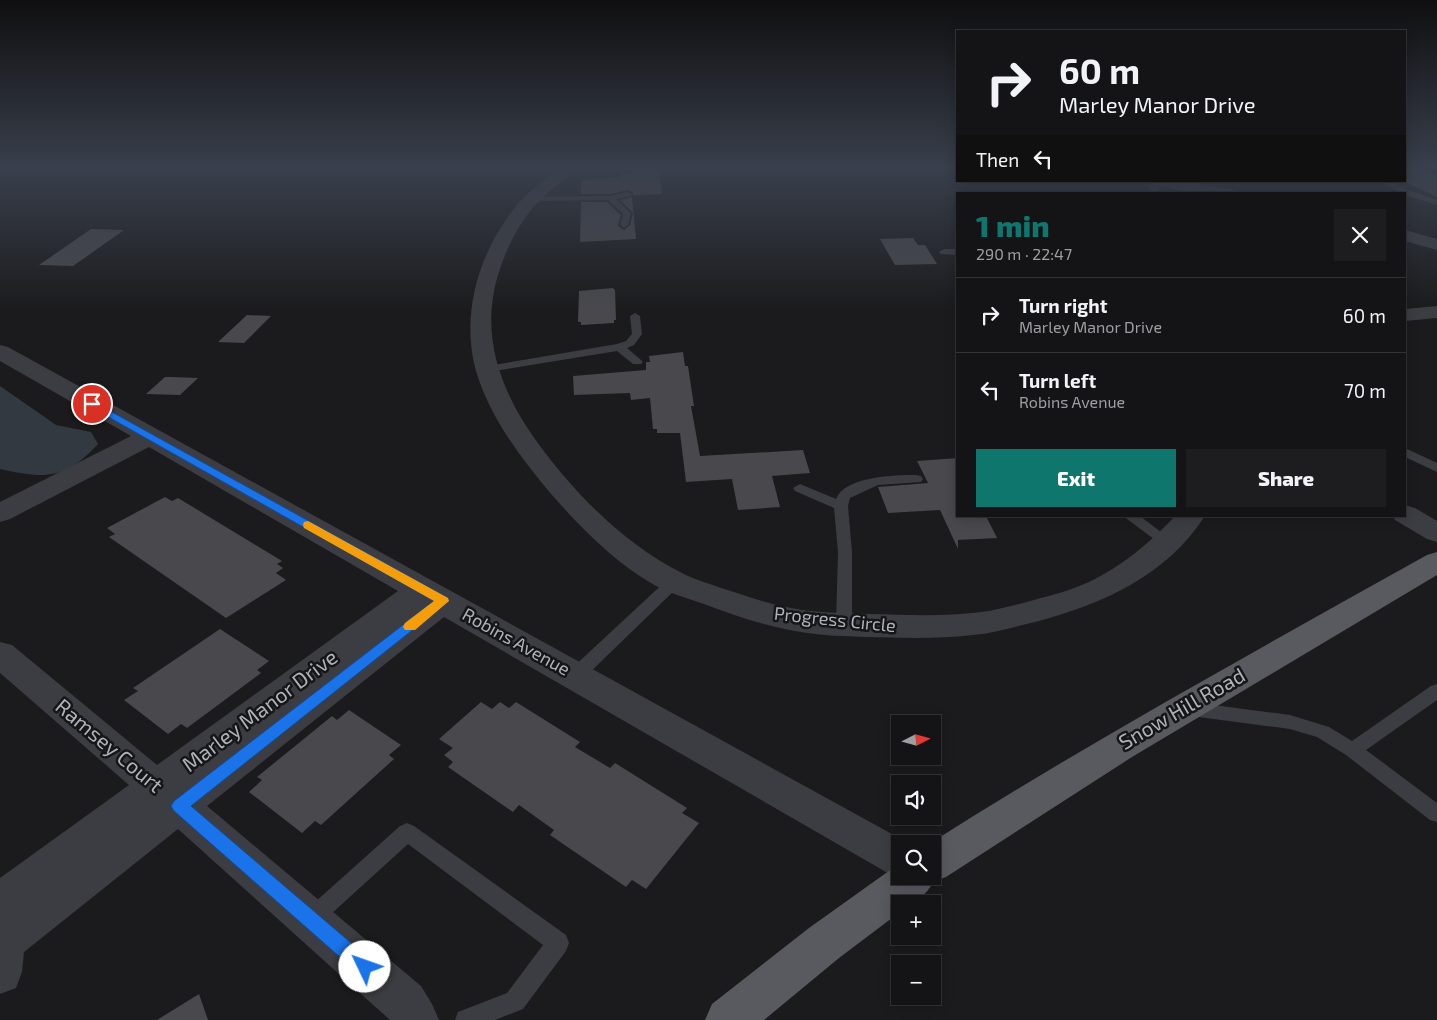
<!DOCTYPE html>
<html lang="en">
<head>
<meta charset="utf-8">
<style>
	body { margin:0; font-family:"Exo 2",sans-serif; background:#1d1d1f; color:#f1f3f6; height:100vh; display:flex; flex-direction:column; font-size:19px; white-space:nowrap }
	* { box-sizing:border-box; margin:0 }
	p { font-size:16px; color:#9d9ea1 }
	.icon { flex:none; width:28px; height:28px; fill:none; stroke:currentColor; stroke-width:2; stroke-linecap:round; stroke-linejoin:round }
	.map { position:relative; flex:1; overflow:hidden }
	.details { position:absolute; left:956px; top:192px; width:450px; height:325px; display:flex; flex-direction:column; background:#141416; border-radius:0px; box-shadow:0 2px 12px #0003,0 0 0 1px #333335 }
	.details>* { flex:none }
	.hud { position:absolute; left:956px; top:30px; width:450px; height:152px; border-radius:0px; box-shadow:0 2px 12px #0003,0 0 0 1px #333335; background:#141416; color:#f1f3f6; overflow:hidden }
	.needle { width:32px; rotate:84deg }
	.controls { position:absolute; left:891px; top:715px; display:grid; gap:10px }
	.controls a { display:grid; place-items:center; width:50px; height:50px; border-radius:0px; background:#141416; box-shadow:0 2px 12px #0003,0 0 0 1px #333335; font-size:25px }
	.pin { position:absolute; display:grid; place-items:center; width:42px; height:42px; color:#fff; margin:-21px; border:2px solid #fff; border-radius:50%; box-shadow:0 1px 5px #0007 }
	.me { position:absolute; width:55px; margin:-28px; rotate:312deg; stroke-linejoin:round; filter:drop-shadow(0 0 4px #0008) }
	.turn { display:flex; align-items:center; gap:18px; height:105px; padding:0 20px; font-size:22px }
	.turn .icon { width:65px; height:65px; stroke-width:2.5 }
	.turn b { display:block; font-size:35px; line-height:42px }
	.then { display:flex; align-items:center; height:48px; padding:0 20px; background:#0003; gap:10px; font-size:19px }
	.round { display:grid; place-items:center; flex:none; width:52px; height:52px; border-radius:0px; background:#1d1d1f }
	.summary { display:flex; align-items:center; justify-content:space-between; height:85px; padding:0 20px }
	h1 { font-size:30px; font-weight:800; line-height:38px; color:#0f766e }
	.cta { display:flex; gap:10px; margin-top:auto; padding:10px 20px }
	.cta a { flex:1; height:58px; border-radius:0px; background:#0f766e; color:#fff; font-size:20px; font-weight:800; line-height:58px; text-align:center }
	.cta a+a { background:#1d1d1f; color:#f1f3f6 }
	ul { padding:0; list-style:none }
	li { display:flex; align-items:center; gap:15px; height:75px; padding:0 20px; border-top:1px solid #333335 }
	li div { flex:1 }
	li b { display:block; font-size:19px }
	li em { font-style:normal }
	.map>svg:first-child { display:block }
	.water { fill:#323940 }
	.building { fill:#48484d }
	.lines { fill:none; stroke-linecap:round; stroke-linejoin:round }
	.lane { fill:#3c3d42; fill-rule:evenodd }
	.street { fill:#3c3d42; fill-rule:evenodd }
	.primary { fill:#595a60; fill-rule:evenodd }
	.route { fill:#1a73e8; stroke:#114b97 }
	.slow { fill:#f59e0b }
	.labels { text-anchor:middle; stroke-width:5; stroke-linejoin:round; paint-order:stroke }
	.street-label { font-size:18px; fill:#afb2bb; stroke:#161618 }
	.near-street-label { font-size:21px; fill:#afb2bb; stroke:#161618 }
</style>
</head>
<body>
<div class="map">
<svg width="1437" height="1020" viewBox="0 0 1437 1020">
	<rect width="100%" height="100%" fill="#1b1b1d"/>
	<path class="water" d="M0,386l56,39 35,7 7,12c-33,36 -53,35 -98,25z"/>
	<path class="building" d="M633,168h26l3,26 -29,1v-3l-5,-2 -18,4h-29v-14l39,-3 1,-3h10z
		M1405,168h16l16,8v21l-33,-16z
		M632,197l4,42 -56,3 1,-40h26l14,13 -3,11 6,4 6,-5 3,-12 -13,-13z
		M91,229l33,1 -51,36 -34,-1z
		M913,238l5,7h7l12,19 -42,1 -15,-26z
		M613,288l2,2 1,30h-2v3l-33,2v-3h-3l1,-31z
		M247,315l24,1 -27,27 -26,-1z
		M683,352l2,14h3l6,40h-3l9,50 103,-6 7,23 -38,3 8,31 -42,3 -6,-31 -46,3 -6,-49h-23v-4h-4l-3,-31 -19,2 -1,-7 -56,2 -1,-19 73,-6v-8h4l-1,-6z
		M165,377h7l26,1 -18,17 -34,-1z
		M958,458v58h28l11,22 -39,2v9l-18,-39 -52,3 -10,-26 50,-4 -11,-22z
		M165,497l7,4 6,-3 104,63 -5,3 6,4 -7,5 10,7 -60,38 -117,-81 6,-3 -8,-6z
		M220,629l49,32 -12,9 4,3 -74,55 -6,-4 -13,10 -44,-34 14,-9 -5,-3z
		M481,702l11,7 8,-7 9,6 7,-6 64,40 -5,5 35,21 5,-5 72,45 -5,5 17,10 -53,66 -14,-9 -6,7 -76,-52 4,-5 -35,-25 -6,7 -65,-45 5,-5 -9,-7 9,-7 -14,-9z
		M349,710l52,35 -12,10 5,4 -73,66 -6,-4 -13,12 -53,-41 13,-12 -5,-3 75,-61 5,4z
		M199,994l9,26h-51z"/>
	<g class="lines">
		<path class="lane" d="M1165,181l6,2 -14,6 5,5h-9l-4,-5 2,-4z
			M1380,181h10l15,8 32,11v5l-38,-12z
			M628,192l4,2 -1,2 -15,3 15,14 -3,12 -4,3 -4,-3 3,-11 -15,-14 -76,1 -4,-2 4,-2 78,-1z
			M944,249h14v6l-17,-1 -2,-2z
			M635,313l5,3 2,18 -8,11 -7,3 14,12 2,2 -2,2h-8l-16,-13 -129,21 -6,-3 6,-3 129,-22 9,-3 6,-7 -2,-18z
			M1405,448l32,15v9l-32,-15z
			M916,475l5,1 2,3 -2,3 -43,3 -28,13 -2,8 4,46v72l-2,4 -6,2 -6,-2 -2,-4 2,-72 -4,-44 -39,-17 -2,-3 7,-4 36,15c9,-23 60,-24 80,-24z
			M1123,516h17l34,26 -2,3h-10z
			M674,577l5,1 3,4 -3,4 -97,94 -6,1 -6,-1 -2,-5 2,-5 99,-92z
			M1437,684v16l-71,50 71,53v19l-7,-2 -84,-65 -29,-18 -27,-8 -99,-13 -6,-2 -3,-5 3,-5 6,-2 99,13 39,12 23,14 79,-55z
			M407,823l7,3 152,109 3,8 -3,8 -43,58 -28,11h-40l3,-8 49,-19 36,-48 -135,-101 -89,81 -7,3 -7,-3 -4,-7 4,-7 95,-85z"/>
		<path class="street" d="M558,168h17c-8,11 -21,18 -31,28 -20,19 -34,44 -43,70 -24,66 -1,126 39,180 37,50 86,99 142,127 13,7 26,10 39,15 23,7 46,16 70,20 26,5 52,5 78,6 40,1 80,3 120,-3 15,-3 30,-7 45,-11 19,-5 37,-10 55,-18 33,-16 61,-39 86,-66h30c-39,60 -101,87 -166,105 -22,5 -43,12 -66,14 -35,4 -70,3 -106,2 -22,-1 -44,-1 -66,-5 -33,-5 -66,-16 -97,-28 -14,-5 -28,-9 -42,-15 -43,-22 -78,-58 -110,-94 -28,-33 -57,-71 -72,-112 -24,-64 -1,-137 44,-186 11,-11 23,-19 34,-29z
			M1152,181h35l43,8 6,2 2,3h-35l-43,-8 -6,-2z
			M1405,230l32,9v11l-32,-9z
			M1437,306v12l-32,3v-12z
			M0,345l8,2 902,497h-10v32h3l-3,1 -14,-5 -442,-255 -237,189 214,180 11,18 7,16h-49l-212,-191 -154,123 -2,20 -6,16 -16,6v-116l129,-93 -129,-112v-31l12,3 145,120 241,-174 -249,-144 -139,72 -10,3v-20l131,-66 -131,-75z
			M1405,505l10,3 22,13v21l-10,-3 -32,-19 -2,-4h12z"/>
		<path class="primary" d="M1437,552v23l-305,182 -186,120 -13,5c-6,13 -19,22 -33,22v8l-61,46 -75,62h-59l7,-16 97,-76 91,-65v13h32v-32h-3c162,-103 330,-195 498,-289z"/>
	</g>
	<linearGradient id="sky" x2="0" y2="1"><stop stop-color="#0f0f10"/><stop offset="0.54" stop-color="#393f4c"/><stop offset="1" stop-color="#393f4c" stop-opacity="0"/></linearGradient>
	<rect width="1437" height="311" fill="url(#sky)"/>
	<path class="route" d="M92,401l356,197 1,3 -258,205 180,154 3,7 -3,6 -6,3 -7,-3 -184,-162 -3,-5 3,-5 260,-200 -345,-195v-4z"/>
	<path class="slow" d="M308,521l140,77 1,3 -34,29h-10l-2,-3 2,-4 29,-22 -130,-73 -1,-3 1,-3z"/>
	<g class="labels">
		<g class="street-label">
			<text transform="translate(835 620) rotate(6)" y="6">Progress Circle</text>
			<text transform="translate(516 642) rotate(29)" y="6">Robins Avenue</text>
		</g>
		<g class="near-street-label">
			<text transform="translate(1182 709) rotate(-30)" y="7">Snow Hill Road</text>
			<text transform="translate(260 711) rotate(-37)" y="7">Marley Manor Drive</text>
			<text transform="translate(109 746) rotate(40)" y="7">Ramsey Court</text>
		</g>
	</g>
</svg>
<div class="controls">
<a><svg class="needle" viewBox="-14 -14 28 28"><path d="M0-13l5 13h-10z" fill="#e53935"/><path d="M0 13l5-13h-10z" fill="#9d9ea1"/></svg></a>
<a><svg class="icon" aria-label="sound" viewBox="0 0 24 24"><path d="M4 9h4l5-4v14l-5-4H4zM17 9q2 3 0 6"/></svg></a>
<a><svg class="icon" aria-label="search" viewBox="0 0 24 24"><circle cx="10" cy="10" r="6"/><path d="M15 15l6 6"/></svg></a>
<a>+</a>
<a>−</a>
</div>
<div class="pin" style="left:92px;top:404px;background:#d93025"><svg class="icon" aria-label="arrive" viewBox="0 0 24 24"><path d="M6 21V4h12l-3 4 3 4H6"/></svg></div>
<svg class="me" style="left:365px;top:967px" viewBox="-20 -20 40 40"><circle r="19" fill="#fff"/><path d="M0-13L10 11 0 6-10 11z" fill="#1a73e8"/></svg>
<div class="hud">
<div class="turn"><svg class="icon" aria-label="right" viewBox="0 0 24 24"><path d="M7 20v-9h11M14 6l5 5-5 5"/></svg><div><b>60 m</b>Marley Manor Drive</div></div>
<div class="then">Then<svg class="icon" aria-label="left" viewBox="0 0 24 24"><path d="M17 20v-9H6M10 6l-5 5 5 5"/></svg></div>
</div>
<section class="details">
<div class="summary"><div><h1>1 min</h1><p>290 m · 22:47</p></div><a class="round"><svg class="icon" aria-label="close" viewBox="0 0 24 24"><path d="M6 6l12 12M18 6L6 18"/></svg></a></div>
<ul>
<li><svg class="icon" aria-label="right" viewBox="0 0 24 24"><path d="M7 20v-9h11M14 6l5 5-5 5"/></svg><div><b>Turn right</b><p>Marley Manor Drive</p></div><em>60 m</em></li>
<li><svg class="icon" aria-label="left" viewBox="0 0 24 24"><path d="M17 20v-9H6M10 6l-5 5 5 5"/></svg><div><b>Turn left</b><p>Robins Avenue</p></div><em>70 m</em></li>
</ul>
<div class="cta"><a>Exit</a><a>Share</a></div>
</section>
</div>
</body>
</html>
